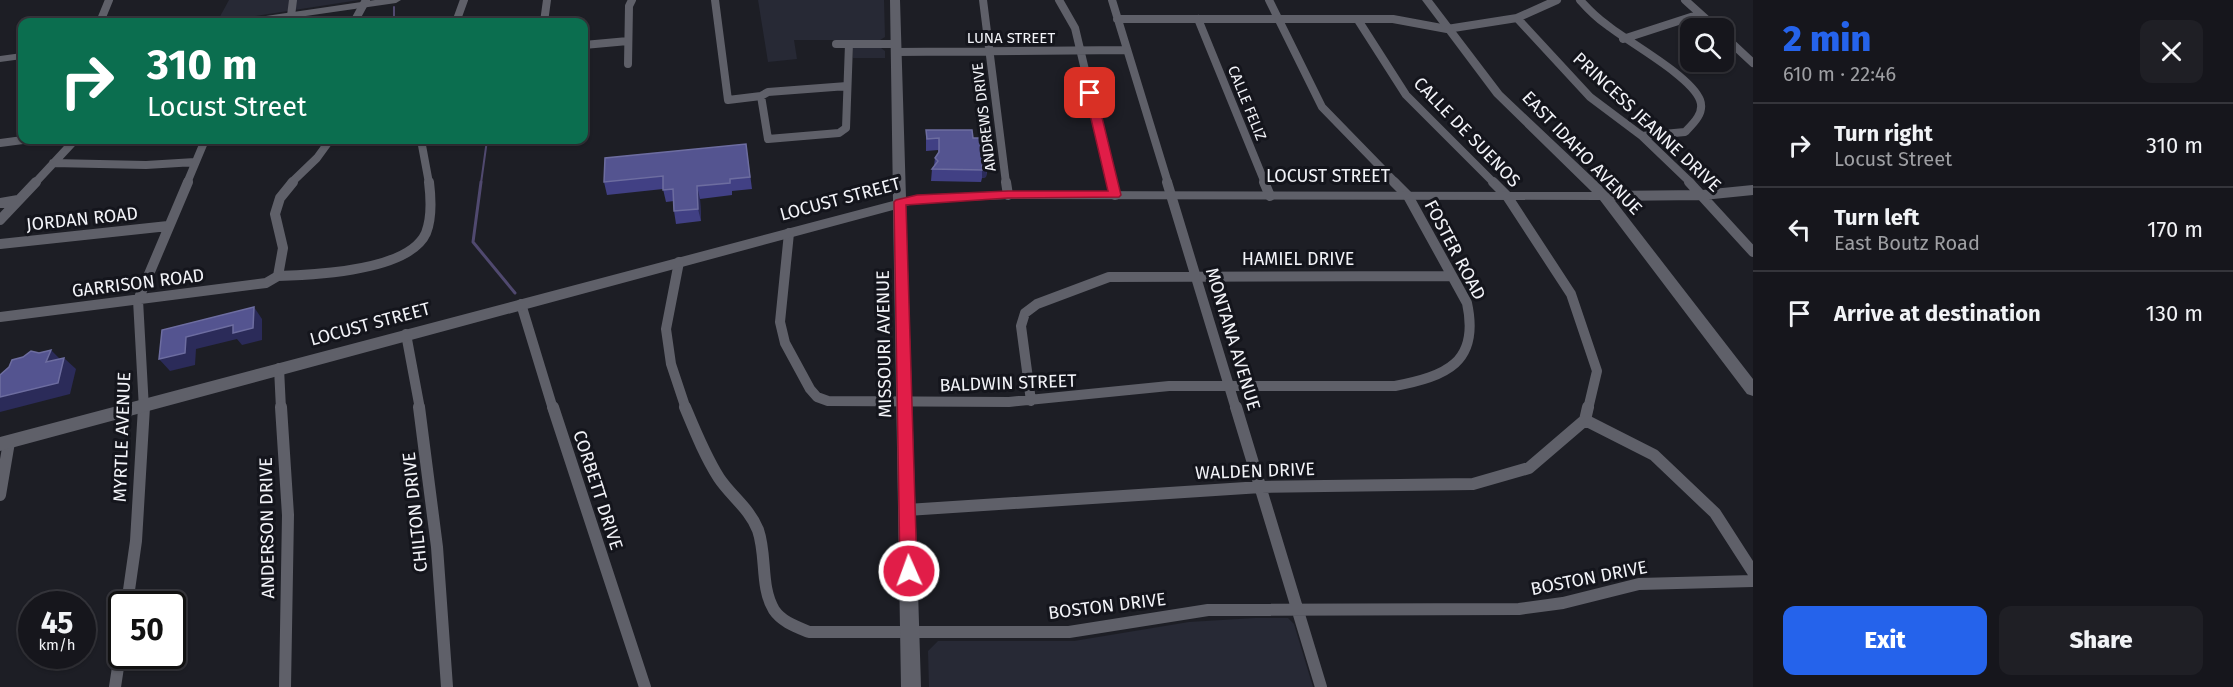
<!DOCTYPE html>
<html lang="en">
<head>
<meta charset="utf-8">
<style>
	body { margin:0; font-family:"Fira Sans",sans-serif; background:#1f1f25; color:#f1f3f6; height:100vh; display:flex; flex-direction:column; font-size:22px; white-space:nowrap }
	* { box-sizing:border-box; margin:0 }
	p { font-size:20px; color:#9e9fa3 }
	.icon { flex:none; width:33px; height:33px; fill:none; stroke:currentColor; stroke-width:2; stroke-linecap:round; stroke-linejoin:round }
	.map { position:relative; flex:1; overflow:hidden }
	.details { display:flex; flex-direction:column; background:#16161c; width:480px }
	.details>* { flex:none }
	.top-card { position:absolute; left:18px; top:18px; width:570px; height:126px; border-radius:12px; box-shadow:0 2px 4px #0004,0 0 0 2px #35353b; background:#0b6e4f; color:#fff; overflow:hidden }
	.fabs { position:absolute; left:1680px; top:18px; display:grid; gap:12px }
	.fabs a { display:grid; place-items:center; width:54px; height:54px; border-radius:12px; background:#16161c; box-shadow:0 2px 4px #0004,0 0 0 2px #35353b; font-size:30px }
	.speed { position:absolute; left:18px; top:591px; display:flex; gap:12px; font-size:30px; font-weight:700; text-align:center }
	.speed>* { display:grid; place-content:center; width:78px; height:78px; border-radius:50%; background:#16161c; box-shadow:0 2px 4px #0004,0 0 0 2px #35353b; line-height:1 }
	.speed small { font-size:15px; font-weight:400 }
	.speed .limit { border:3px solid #111; border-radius:9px; background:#fff; color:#111 }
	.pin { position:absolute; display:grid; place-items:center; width:51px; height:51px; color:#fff; margin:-26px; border-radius:12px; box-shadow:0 3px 9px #0006 }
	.me { position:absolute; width:66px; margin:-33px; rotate:358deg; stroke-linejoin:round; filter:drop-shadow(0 0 4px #0008) }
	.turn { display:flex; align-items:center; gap:21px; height:126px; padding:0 30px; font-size:27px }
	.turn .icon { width:78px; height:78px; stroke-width:2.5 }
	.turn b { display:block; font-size:42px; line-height:51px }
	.round { display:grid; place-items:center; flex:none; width:63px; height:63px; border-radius:12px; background:#1f1f25 }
	.head { display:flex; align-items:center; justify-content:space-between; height:102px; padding:0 30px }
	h1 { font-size:36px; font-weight:800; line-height:45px; color:#2563eb }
	.button { display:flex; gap:12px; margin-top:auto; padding:12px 30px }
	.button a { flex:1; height:69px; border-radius:12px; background:#2563eb; color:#fff; font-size:24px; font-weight:800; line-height:69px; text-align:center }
	.button a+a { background:#1f1f25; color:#f1f3f6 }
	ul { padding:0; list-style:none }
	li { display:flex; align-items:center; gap:18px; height:84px; padding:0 30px; border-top:2px solid #35353b }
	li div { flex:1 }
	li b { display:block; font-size:22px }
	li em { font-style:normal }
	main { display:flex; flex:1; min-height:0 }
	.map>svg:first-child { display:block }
	.built { fill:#272935 }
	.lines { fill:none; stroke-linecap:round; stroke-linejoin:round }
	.stream-far1 { stroke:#50496f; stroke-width:2 }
	.stream { stroke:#50496f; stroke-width:3 }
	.street-far2 { stroke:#5f6069; stroke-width:8 }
	.street-far1 { stroke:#5f6069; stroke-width:10 }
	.street { stroke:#5f6069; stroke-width:12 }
	.secondary { fill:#5f6069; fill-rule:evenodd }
	.wall { fill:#414084 }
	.shaded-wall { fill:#2b2b59 }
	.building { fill:#545490; stroke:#6d6da0; stroke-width:1.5 }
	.route { fill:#e11d48; stroke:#92132f; stroke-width:1.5 }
	.labels { text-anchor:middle; stroke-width:6; stroke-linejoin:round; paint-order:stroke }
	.far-street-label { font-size:15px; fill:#f2f3f8; stroke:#14151c }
	.street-label { font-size:18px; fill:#f2f3f8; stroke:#14151c }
</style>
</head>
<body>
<main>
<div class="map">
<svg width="1753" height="687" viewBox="0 0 1753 687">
	<rect width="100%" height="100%" fill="#1d1e25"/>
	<path class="built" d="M229,0h130l-142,22z
		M758,0h126l1,37 -5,3h-86l3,19 -29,3z
		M853,48h28l4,3v7h-32z
		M1255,618h33l6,6 19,63h-384l-1,-36 10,-10h136l115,-19z"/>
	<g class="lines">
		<path class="stream-far1" d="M394,7v15
			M440,140h14
			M481,183l6,-43"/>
		<path class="stream" d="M481,182l-8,60 42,51"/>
		<path class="street-far2" d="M715,0l13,100 33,-4 7,43 71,-6 7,-5 3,-84
			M983,0l23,183
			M1059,0l16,28 37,155
			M1112,0l56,183
			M1269,0l53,107 74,76
			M1580,0c8,9 17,18 27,25 21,17 84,51 93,75 5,13 -7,24 -15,32l-43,4
			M1685,0l31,28
			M291,16l2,-16
			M1517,18l73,79 52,39 49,47
			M1117,19h276l54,10 70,-11 40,-18
			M1198,19l67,164
			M1358,20l48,75 88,88
			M100,22l9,-22
			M354,22l12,-22
			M456,22l8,-22
			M544,22l3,-22
			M1724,36l29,27
			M1623,39l77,-25
			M836,44h59
			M584,45l44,-4
			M896,52l231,-2
			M628,64l1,-58 3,-6
			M761,96l7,-4 79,-6
			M421,140l8,43
			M0,143l23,-3
			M53,163l93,2 49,-3
			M35,183l40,-43
			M187,183l18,-43
			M291,183l26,-25 13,-18"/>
		<path class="street-far1" d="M1006,182l2,13
			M1112,182l3,13
			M1167,182l69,227
			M1264,182l6,14
			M1493,182l14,14 64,98 26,77 -9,38
			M1689,182l64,70
			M1604,196l99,-1 50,-5
			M0,203l18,-3
			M0,220l36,-38
			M789,233l-9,89 5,21 25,46 7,8 11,4 181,1 160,-16h226c51,-10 85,-23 72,-83l-59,-107 -14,-14
			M0,244l168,-18
			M679,262l-13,67 5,35 15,45
			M278,276c36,-1 131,-5 148,-43 6,-15 5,-35 3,-51
			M278,276l5,-28 -8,-34 5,-16 13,-16
			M521,304l32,105
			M0,317l266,-34 12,-7
			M406,334l14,75
			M279,368l2,41
			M1031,401l-10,-75 4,-13 12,-9 72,-27 343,-1
			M144,409l-6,-109 50,-118"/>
		<path class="street" d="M281,407l7,108 -3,172
			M419,407l18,140 10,140
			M553,407l92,280
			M685,407c10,24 20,49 34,71 12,18 31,31 39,52 9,26 2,57 16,80 8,12 23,17 35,22h260l139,-22 311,-1 44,-6 76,-19 114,-3
			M1236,407l85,280
			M1588,407l-3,13 69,35 61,58 38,59
			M0,495l9,-53
			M907,510l354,-23 212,-3 56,-16 56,-48
			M127,604l9,-63 8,-134
			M115,687l7,-46"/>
		<path class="secondary" d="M375,0h26l-5,3 -132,19h-23l5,-3z
			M890,0h10l6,198 11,-3 91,-4 584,1 -98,-96 -72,-96h10l70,92 107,101 144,186v17l-6,-2 -147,-194 -592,-1 -91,4 -11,3 15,481h-20l-8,-477 -893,241v-14l893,-236z
			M22,53v6l-22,3v-6z"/>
	</g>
	<path class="wall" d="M926,130l47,8 18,20 -1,13h-3l-1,6 -4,1 -1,4 -50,-1 1,-12 2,-3 1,-8 3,-4v-4l-12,1z
		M746,144l6,45 -20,2v4l-32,4 1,22 -25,3 -2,-13v-10l-8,1 -3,-13 -56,6 -3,-13z"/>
	<path class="shaded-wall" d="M987,164l-1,13 -4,1v-12z
		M697,186l3,13 1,22 -3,-12z
		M254,307l8,12v21l-20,5 -5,-6 -41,10 -1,16 -25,6 -11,-12 27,-22z
		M51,350l12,12h-17z
		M64,358l12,11 -6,25 -70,18v-15z"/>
	<path class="building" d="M926,130h46l1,8h15l3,20h-4v6l-5,2 1,4 -51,-1 6,-8 -3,-3 4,-6v-14l-12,1z
		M746,144l4,33 -20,2v4l-33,3 1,23 -24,2 -1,-22 -10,1v-14l-59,6 1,-24z
		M254,307l-1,21 -20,5v-8l-47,12 -1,16 -26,6 3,-29z
		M51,350l-5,12 18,-4 -6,25 -58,14v-22l9,-8 3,-7 11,-3 8,-6 8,2z"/>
	<path class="route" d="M1090,89l6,4 25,102 -2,2 -111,1 -102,7 11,366 -3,5 -5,3 -6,-3 -3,-5 -6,-369 2,-2 21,-5 91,-4h100l-23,-98z"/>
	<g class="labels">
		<g class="far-street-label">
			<text x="1011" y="43">LUNA STREET</text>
			<text transform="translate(1247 103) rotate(68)" y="5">CALLE FELIZ</text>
			<text transform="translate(984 117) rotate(-97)" y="5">ANDREWS DRIVE</text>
		</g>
		<g class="street-label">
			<text transform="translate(1647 122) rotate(43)" y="6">PRINCESS JEANNE DRIVE</text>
			<text transform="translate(1467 132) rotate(46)" y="6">CALLE DE SUENOS</text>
			<text transform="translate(1582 153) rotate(46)" y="6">EAST IDAHO AVENUE</text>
			<text x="1328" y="182">LOCUST STREET</text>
			<text transform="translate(840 199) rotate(-15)" y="6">LOCUST STREET</text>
			<text transform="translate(82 219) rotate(-6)" y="6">JORDAN ROAD</text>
			<text transform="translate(1455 250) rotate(62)" y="6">FOSTER ROAD</text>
			<text x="1298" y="265">HAMIEL DRIVE</text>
			<text transform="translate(138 283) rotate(-7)" y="6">GARRISON ROAD</text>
			<text transform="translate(370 324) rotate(-15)" y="6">LOCUST STREET</text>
			<text transform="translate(1233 339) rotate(73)" y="6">MONTANA AVENUE</text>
			<text transform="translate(884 344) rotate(-91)" y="6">MISSOURI AVENUE</text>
			<text transform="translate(1008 383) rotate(-2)" y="6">BALDWIN STREET</text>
			<text transform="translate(122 437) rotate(-88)" y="6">MYRTLE AVENUE</text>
			<text transform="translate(1255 471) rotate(-2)" y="6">WALDEN DRIVE</text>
			<text transform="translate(598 490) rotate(72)" y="6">CORBETT DRIVE</text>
			<text transform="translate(415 512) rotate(-96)" y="6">CHILTON DRIVE</text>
			<text transform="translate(267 528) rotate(-91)" y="6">ANDERSON DRIVE</text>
			<text transform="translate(1589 578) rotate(-11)" y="6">BOSTON DRIVE</text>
			<text transform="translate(1107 606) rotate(-7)" y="6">BOSTON DRIVE</text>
		</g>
	</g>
</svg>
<div class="fabs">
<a><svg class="icon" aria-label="search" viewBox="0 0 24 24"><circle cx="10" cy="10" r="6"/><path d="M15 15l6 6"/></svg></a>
</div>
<div class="speed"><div>45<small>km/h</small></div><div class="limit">50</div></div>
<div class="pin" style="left:1090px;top:93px;background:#d93025"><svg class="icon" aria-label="arrive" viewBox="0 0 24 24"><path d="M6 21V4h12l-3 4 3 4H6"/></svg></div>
<svg class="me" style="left:909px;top:571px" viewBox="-20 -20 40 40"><circle r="17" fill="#e11d48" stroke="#fff" stroke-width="3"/><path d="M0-11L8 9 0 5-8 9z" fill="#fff"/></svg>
<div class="top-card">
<div class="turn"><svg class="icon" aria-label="right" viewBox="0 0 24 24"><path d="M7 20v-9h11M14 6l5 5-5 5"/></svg><div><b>310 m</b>Locust Street</div></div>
</div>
</div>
<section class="details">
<div class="head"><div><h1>2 min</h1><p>610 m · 22:46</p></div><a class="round"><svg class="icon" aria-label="close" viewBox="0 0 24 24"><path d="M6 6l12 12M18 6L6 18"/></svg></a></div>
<ul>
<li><svg class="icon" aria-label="right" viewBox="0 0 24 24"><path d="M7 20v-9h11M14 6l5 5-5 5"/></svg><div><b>Turn right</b><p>Locust Street</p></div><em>310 m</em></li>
<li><svg class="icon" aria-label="left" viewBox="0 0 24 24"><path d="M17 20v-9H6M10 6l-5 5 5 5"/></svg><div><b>Turn left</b><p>East Boutz Road</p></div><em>170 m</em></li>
<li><svg class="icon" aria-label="arrive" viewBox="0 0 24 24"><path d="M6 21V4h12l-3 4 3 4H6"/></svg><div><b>Arrive at destination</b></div><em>130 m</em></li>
</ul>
<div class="button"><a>Exit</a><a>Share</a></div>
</section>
</main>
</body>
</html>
